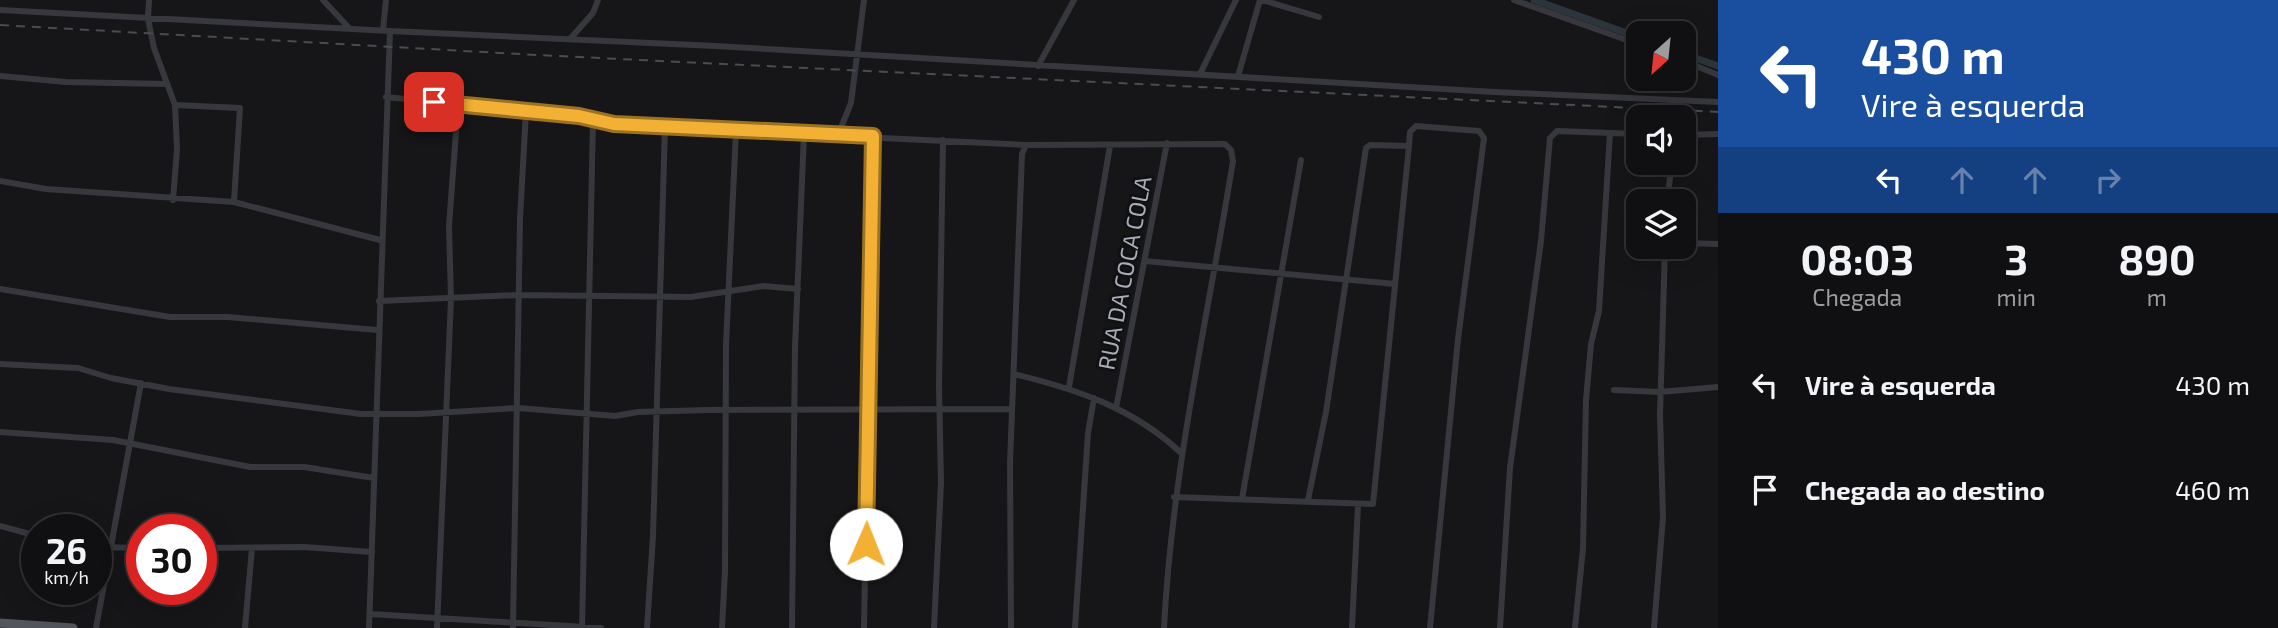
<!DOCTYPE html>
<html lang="pt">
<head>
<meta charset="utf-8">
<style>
	body { margin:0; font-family:"Exo 2",sans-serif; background:#19191b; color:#f1f3f6; height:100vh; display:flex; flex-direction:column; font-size:26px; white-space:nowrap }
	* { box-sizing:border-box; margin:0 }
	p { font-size:23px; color:#9c9d9f }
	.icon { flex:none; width:38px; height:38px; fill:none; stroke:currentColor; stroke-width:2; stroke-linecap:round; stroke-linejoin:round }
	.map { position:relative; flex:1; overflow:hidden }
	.sheet { display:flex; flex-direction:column; background:#101012; width:560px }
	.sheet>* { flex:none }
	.hud { background:#1a4fa0; color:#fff; overflow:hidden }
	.needle { width:46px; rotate:207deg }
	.buttons { position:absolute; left:1626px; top:21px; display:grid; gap:14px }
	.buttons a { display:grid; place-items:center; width:70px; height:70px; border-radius:14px; background:#101012; box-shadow:0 7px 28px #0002,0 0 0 2px #303032; font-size:35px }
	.speed { position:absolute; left:21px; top:514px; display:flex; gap:14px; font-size:35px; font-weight:700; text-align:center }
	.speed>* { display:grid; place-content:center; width:91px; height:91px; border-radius:50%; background:#101012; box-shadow:0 7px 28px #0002,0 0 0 2px #303032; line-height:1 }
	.speed small { font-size:18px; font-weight:400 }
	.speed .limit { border:10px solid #d22; background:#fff; color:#111 }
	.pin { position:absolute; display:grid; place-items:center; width:60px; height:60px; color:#fff; margin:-30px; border-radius:14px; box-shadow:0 4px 10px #0006 }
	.me { position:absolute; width:77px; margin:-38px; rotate:1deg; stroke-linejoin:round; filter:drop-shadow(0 0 5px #0008) }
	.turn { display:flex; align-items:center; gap:24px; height:147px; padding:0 28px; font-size:32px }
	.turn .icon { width:91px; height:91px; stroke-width:2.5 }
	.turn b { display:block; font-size:49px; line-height:60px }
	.lanes { display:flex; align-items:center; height:66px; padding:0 28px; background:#0003; justify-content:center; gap:35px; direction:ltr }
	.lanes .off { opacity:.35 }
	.eta { display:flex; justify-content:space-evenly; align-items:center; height:119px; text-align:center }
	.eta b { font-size:42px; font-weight:700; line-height:49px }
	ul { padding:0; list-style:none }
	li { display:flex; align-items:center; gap:21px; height:105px; padding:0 28px }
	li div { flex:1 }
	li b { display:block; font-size:26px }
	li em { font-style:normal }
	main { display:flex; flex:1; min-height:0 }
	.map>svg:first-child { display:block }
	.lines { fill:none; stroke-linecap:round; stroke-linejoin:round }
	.canal { stroke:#2c353c; stroke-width:7 }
	.street { stroke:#37383d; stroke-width:6 }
	.primary { stroke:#53555c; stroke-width:9 }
	.rail { stroke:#4a4c52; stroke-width:2; stroke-dasharray:9 7; stroke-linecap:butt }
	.route-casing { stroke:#9d7322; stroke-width:18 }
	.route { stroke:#f2b134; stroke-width:12 }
	.labels { text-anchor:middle; stroke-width:6; stroke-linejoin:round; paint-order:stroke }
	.street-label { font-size:23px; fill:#a8adb8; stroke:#111113 }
</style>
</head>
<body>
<main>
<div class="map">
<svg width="1718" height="628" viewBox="0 0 1718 628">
	<rect width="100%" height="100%" fill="#161618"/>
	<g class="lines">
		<path class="canal" d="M1534,0l104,37
			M1684,54l34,12"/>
		<path class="street" d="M149,0l-1,19 6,29 21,57 2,44 -4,51
			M323,0l27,29
			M1262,0l57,17
			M1514,0l124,44
			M0,10l390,21 -21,597
			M383,30l3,-30
			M390,31l326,15 778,46 224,10
			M570,39l23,-26 5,-13
			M1684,61l34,14
			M1038,66l36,-66
			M1200,74l36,-74
			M0,76l66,6 101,2
			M1238,76l22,-76
			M386,97l193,19 35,8 122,7 290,14 199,-1 6,6 2,11c-25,156 -61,309 -69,467
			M175,105l65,3 -6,94
			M838,135l13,-32 13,-103
			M1684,135l34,-1
			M0,181l46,8 188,13 146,38
			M1667,201l5,-38
			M1684,243l34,1
			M1145,261l250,23
			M0,289l170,28h58l149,13
			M379,301l139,-6 173,2 73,-11 34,3
			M0,364l78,4 33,10 58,11 192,25h58l99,-6 97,8 23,-4 70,-2 304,-1
			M1014,374c62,15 119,34 166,78
			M1069,387l41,-241
			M1614,390l46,2 58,-5
			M1116,408l51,-265
			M0,432l113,8 137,27h54l70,11
			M1174,497l199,7 36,-358
			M1242,499l59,-339
			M1308,500l18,-88 40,-264 4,-3 39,1 1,-14 6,-6 63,5 5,7 -26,201 -28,289
			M0,526l37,10
			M96,547l46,1
			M201,548l103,-1 68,5
			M370,614l231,14
			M96,628l45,-245
			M245,628l7,-80
			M437,628l14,-329 -2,-73 9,-121
			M513,628l7,-409 6,-108
			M582,628l11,-508
			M647,628l6,-92 12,-410
			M722,628l3,-57 1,-227 10,-213
			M792,628l3,-281 9,-213
			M864,628l9,-492
			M934,628l7,-145 -2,-98 4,-245
			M1011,628l-1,-165 12,-309 4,-9
			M1075,628l13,-195 6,-35
			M1352,628l6,-123
			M1500,628l10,-160 31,-227 9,-103 7,-7 81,3
			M1575,628l8,-80 3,-148 5,-56 8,-33 11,-178
			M1654,628l9,-111 -3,-102 5,-168"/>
		<path class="primary" d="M0,623l73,5"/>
		<path class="rail" d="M0,25l537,30 1181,57"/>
	</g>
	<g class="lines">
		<g class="route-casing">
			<path id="route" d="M434,102l145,14 35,8 259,12 -7,408"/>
		</g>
		<use href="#route" class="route"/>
	</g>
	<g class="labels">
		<g class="street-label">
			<text transform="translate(1125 273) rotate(-79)" y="8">RUA DA COCA COLA</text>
		</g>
	</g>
</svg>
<div class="buttons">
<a><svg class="needle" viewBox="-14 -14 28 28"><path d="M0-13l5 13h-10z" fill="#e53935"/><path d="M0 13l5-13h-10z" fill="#9c9d9f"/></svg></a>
<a><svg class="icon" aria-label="sound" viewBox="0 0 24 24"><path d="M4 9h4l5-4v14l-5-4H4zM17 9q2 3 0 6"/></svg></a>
<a><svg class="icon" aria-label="layers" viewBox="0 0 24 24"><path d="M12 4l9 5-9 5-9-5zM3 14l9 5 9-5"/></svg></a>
</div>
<div class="speed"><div>26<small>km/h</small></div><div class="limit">30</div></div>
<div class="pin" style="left:434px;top:102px;background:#d93025"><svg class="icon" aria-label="arrive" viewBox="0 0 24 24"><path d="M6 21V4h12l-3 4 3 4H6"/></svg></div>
<svg class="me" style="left:866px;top:544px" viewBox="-20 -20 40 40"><circle r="19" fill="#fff"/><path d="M0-13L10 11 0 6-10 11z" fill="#f2b134"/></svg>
</div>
<section class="sheet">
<div class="hud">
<div class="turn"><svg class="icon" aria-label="left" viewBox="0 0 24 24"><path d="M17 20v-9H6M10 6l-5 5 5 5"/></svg><div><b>430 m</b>Vire à esquerda</div></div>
<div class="lanes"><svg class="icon" aria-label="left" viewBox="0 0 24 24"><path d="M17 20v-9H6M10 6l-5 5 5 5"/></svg><svg class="icon off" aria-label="ahead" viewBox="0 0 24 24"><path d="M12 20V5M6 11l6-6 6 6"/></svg><svg class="icon off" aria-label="ahead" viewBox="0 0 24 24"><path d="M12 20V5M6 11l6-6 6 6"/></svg><svg class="icon off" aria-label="right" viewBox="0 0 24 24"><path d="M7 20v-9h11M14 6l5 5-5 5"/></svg></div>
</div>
<div class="eta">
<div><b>08:03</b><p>Chegada</p></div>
<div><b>3</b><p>min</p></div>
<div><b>890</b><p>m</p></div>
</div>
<ul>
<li><svg class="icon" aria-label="left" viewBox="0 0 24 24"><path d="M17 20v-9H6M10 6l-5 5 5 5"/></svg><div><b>Vire à esquerda</b></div><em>430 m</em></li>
<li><svg class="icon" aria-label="arrive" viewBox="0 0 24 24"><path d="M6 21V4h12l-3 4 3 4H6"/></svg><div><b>Chegada ao destino</b></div><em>460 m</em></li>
</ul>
</section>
</main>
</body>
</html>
